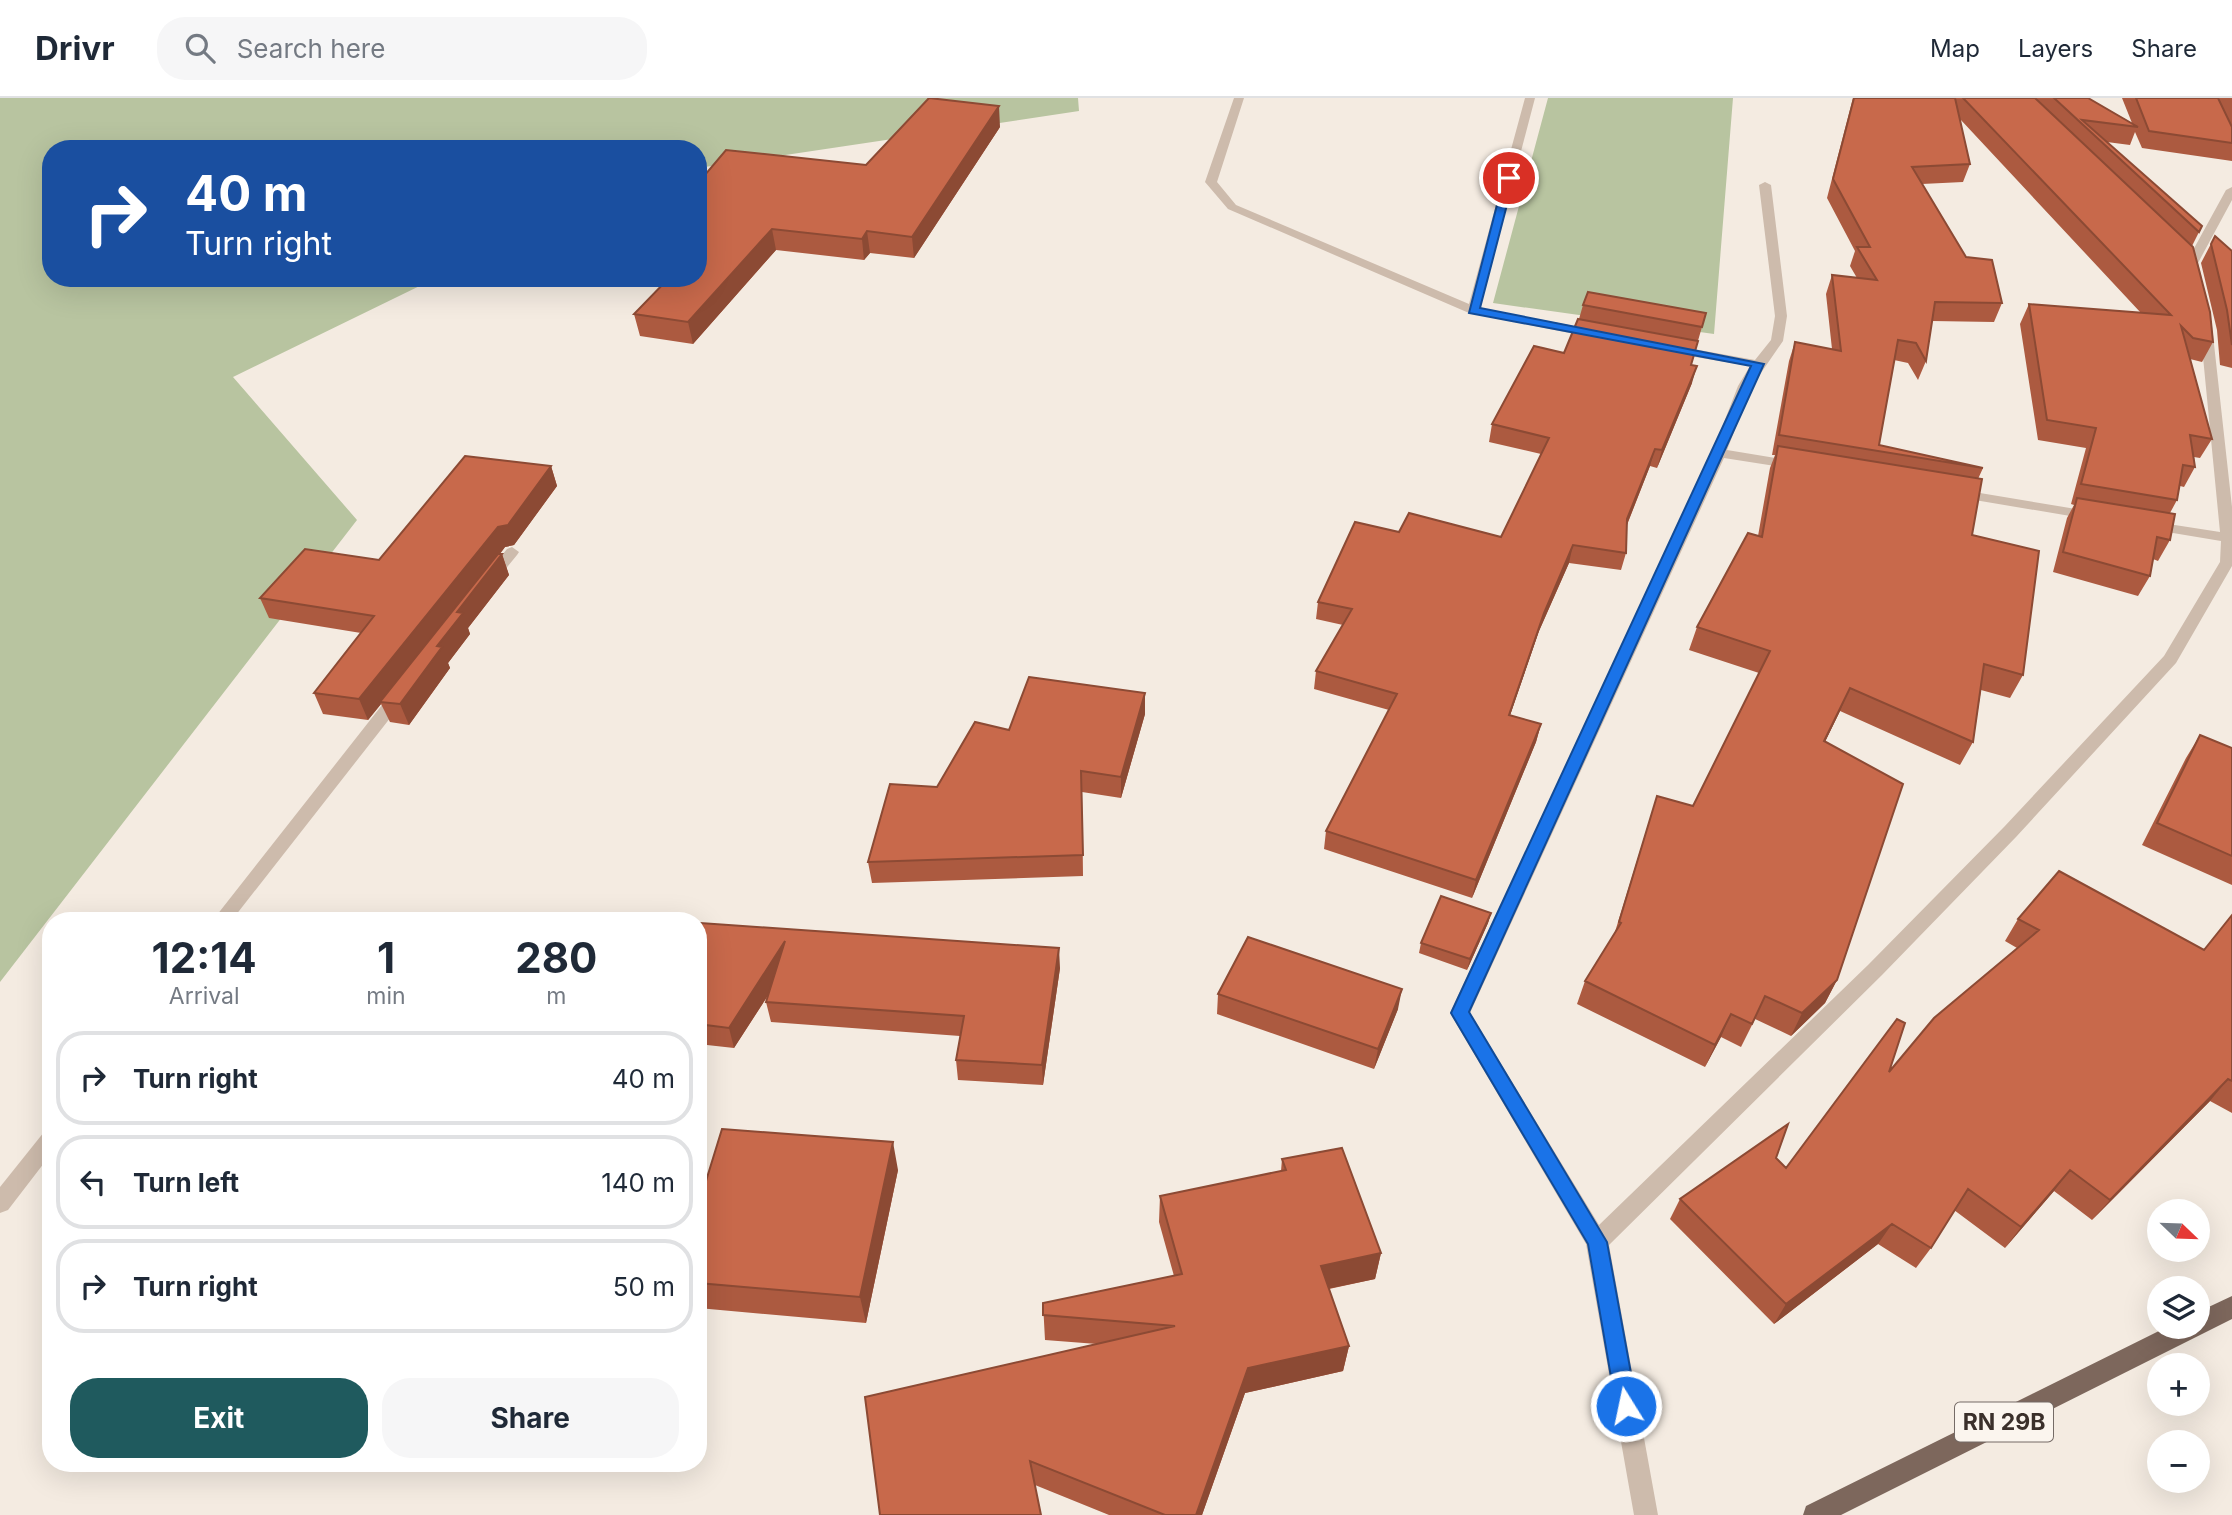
<!DOCTYPE html>
<html lang="en">
<head>
<meta charset="utf-8">
<style>
	body { margin:0; font-family:Inter,sans-serif; background:#f6f6f7; color:#1f2937; height:100vh; display:flex; flex-direction:column; font-size:26px; white-space:nowrap }
	* { box-sizing:border-box; margin:0 }
	p { font-size:23px; color:#747a83 }
	.icon { flex:none; width:38px; height:38px; fill:none; stroke:currentColor; stroke-width:2; stroke-linecap:round; stroke-linejoin:round }
	.map { position:relative; flex:1; overflow:hidden }
	.drawer { position:absolute; left:42px; top:814px; width:665px; height:560px; display:flex; flex-direction:column; background:#fff; border-radius:28px; box-shadow:0 7px 28px #0002 }
	.drawer>* { flex:none }
	.banner { position:absolute; left:42px; top:42px; width:665px; height:147px; border-radius:28px; box-shadow:0 7px 28px #0002; background:#1a4fa0; color:#fff; overflow:hidden }
	.needle { width:46px; rotate:113deg }
	.fabs { position:absolute; left:2147px; top:1101px; display:grid; gap:14px }
	.fabs a { display:grid; place-items:center; width:63px; height:63px; border-radius:50%; background:#fff; box-shadow:0 7px 28px #0002; font-size:35px }
	.pin { position:absolute; display:grid; place-items:center; width:60px; height:60px; color:#fff; margin:-30px; border:4px solid #fff; border-radius:50%; box-shadow:0 2px 7px #0007 }
	.me { position:absolute; width:77px; margin:-38px; rotate:350deg; stroke-linejoin:round; filter:drop-shadow(0 0 5px #0008) }
	.turn { display:flex; align-items:center; gap:24px; height:147px; padding:0 28px; font-size:32px }
	.turn .icon { width:91px; height:91px; stroke-width:2.5 }
	.turn b { display:block; font-size:49px; line-height:60px }
	.eta { display:flex; justify-content:space-evenly; align-items:center; height:119px; text-align:center }
	.eta b { font-size:42px; font-weight:700; line-height:49px }
	.button { display:flex; gap:14px; margin-top:auto; padding:14px 28px }
	.button a { flex:1; height:80px; border-radius:28px; background:#1f5a5e; color:#fff; font-size:28px; font-weight:700; line-height:80px; text-align:center }
	.button a+a { background:#f6f6f7; color:#1f2937 }
	ul { padding:0; list-style:none }
	li { display:flex; align-items:center; gap:21px; height:94px; margin:0 14px 10px; padding:0 14px; border:4px solid #e0e1e3; border-radius:28px }
	li div { flex:1 }
	li b { display:block; font-size:26px }
	li em { font-style:normal }
	header { display:flex; align-items:center; gap:42px; box-sizing:border-box; height:98px; padding:0 35px; background:#fff; border-bottom:2px solid #e0e1e3 }
	header strong { font-size:33px }
	nav { display:flex; gap:38px; margin-inline-start:auto; font-size:24px }
	.search { width:490px; height:63px; background:#f6f6f7; display:flex; align-items:center; gap:18px; box-sizing:border-box; padding:0 24px; border-radius:28px; color:#747a83; font-size:26px }
	.map>svg:first-child { display:block }
	.green { fill:#b8c4a0 }
	.lines { fill:none; stroke-linecap:round; stroke-linejoin:round }
	.minor { fill:#cdbbac; fill-rule:evenodd }
	.major { fill:#7d675c; fill-rule:evenodd }
	.wall { fill:#ac5a40 }
	.shaded-wall { fill:#8c4a34 }
	.building { fill:#c8694b; stroke:#8c4a34; stroke-width:2 }
	.route { fill:#1a73e8; stroke:#114b97; stroke-width:2 }
	.labels { text-anchor:middle; stroke-width:5; stroke-linejoin:round; paint-order:stroke }
	.shield { fill:#fbf5ee; stroke:#756b66; stroke-width:2 }
	.shield-label { font-size:23px; font-weight:bold; fill:#3b302b }
</style>
</head>
<body>
<header>
<strong>Drivr</strong>
<div class="search"><svg class="icon" aria-label="search" viewBox="0 0 24 24"><circle cx="10" cy="10" r="6"/><path d="M15 15l6 6"/></svg>Search here</div>
<nav><a>Map</a><a>Layers</a><a>Share</a></nav>
</header>
<div class="map">
<svg width="2232" height="1417" viewBox="0 0 2232 1417">
	<rect width="100%" height="100%" fill="#f4ebe1"/>
	<path class="green" d="M0,0h1078l1,13 -381,57v-19h-647v129h385l-203,99 124,143 -357,462z
		M1548,0h185l-19,236 -221,-31z"/>
	<g class="lines">
		<path class="minor" d="M1234,0h10l-27,84 19,23 233,99 56,-206h10l-55,210 115,22 6,4 -6,4 -126,-25 -241,-104 -23,-27z
			M1765,84l6,3 16,131 -4,25 -31,45 -25,64 67,11 7,4 -7,4 -70,-11 -254,555 129,212 269,-260 136,-138 160,-171 56,-94 1,-21 -72,-12 -7,-4 7,-4 71,11 -20,-206 6,-4 6,4 20,181v59l-56,97 -160,174 -134,138 -273,270 49,270h-24l-48,-271 -136,-231 262,-560 26,-67 12,-20 -79,-13 -6,-4 6,-4 84,15 16,-20 4,-24 -16,-131z
			M2232,89v13l-34,63 4,15 -10,3 -6,-18 40,-73z
			M1956,391l138,23 7,4 -7,4 -143,-24 -2,-3z
			M512,449l7,5 -2,3 -22,27h-10l-3,-3 3,-3 22,-27z
			M399,592l6,1 2,4 -2,4 -173,221h-19l180,-229z
			M51,1031v25l-43,56 -8,3v-26l44,-55z"/>
		<path class="major" d="M2232,1198v23l-391,196h-38l3,-9 363,-180h29v-14z"/>
	</g>
	<path class="wall" d="M1853,0h235l44,25 -10,-25h110v63l-90,-13 -7,-16 -5,13 -23,-3 95,84 -10,20 21,96 -11,20 -12,-3 22,80 -12,19 -6,-1 1,10 -11,20 -4,-1 -3,14 -7,13v27l-12,21 -5,-2 -3,17 -12,20 -85,-24 14,-54 7,-13 -3,-1 15,-56 -48,-8 -18,-116 9,-20 112,9 -181,-194 10,45 -7,18 -41,2 44,73 36,46 -8,19 -62,-1 -6,40 -8,19 -10,-17 -14,-3 -15,85 104,23 -5,11 -6,56 51,140 -13,23 -29,-8 -8,52 -13,23 -120,-54 -15,31 12,238 -12,23 -34,33 -36,-17 -14,28 -20,-10 -16,30 -128,-63 8,-23 29,-46 43,-139 36,10 66,-133 -70,-23 8,-23 61,-91 12,-68 5,-13h-3l17,-94 6,-19 37,7 -6,-55 6,-19 25,3 -7,-12 5,-15 -28,-53z
		M1000,29l-86,131 -44,-5 -6,7 -88,-10 -83,94 -53,-8 -6,-22 31,-32h-2l-1,-4h36l168,-113z
		M2215,138l17,15v117l-12,-3 -3,-35 -16,-67z
		M1583,207l123,8 -15,52 1,18 -35,85 -7,-2 -23,59 -1,28 -5,17 -52,-7 -30,68 -29,84 31,9 -5,18 -64,156 -148,-49 2,-18 63,-121 -75,-21 2,-18 27,-46 -27,-6 2,-17 81,-70 102,5 40,-83 -52,-12 3,-18 72,-71 15,-34z
		M551,368l6,20 -43,59 -9,2 -5,7h2l7,21 -41,53 2,6 -22,29 2,5 -41,57 -19,-3 -9,-18 -13,16 -45,-6 -9,-21 47,-60 -92,-15 -9,-20 119,-38z
		M1145,595v21l-24,84 -39,-6 1,84 -211,7 -4,-21 69,-75 72,-57z
		M2200,637l32,13v137l-90,-40 44,-87z
		M1491,815l-3,10 -21,47 -48,-17 2,-10z
		M2232,817v198l-22,-12 -118,119 -38,-29 -49,57 -51,-38 -23,38 -15,20 -38,-24 -104,80 -104,-105 10,-20 96,-41 10,10 103,-96 128,-124 -12,-7 13,-22 186,31z
		M698,830l362,40 -17,117 -85,-5 -2,-20 4,-24 -189,-14 -5,-20 3,-8 -35,54 -36,-4z
		M1218,896l180,15 -24,60 -157,-55z
		M1282,1061l99,94 -6,26 -46,10 20,57 -6,25 -98,22 -43,122h-93l-74,-30 -155,30 217,-171 -52,-4 -2,-37 131,-27 -15,-54 1,-26 121,-25z
		M898,1072l-32,153 -168,-15v-101z"/>
	<path class="shaded-wall" d="M999,8l1,21 -86,131 -2,-21z
		M772,131l4,21 -83,94 -5,-22z
		M867,133l3,22 -6,7 -2,-21z
		M1697,268l-5,17 -35,85 5,-18z
		M1655,351l-5,17 -28,71 5,-18z
		M551,368l6,20 -43,59 -9,2 -123,155h-2l1,2 -13,16 -9,-21 139,-172z
		M1573,447l-4,18 -30,68 -35,102 5,-18 35,-102z
		M502,456l7,21 -41,53 2,6 -22,29 2,5 -41,57 -9,-21 57,-92z
		M1850,590l-10,23 -26,53 10,-23z
		M1145,595v21l-24,84v-21z
		M1541,626l-5,18 -64,156 4,-18z
		M1491,815l-3,10 -21,47 3,-11z
		M785,843l5,20 -56,87 -5,-20z
		M1059,850l1,20 -17,117 -1,-20z
		M1837,882l-12,23 -34,33 11,-23z
		M1402,891l-4,20 -24,60 4,-20z
		M1731,916l-10,23 -16,30 10,-22z
		M2228,981l-18,22 -118,119 18,-20z
		M893,1044l5,28 -32,153 -6,-26z
		M2070,1072l-16,21 -49,57 16,-21z
		M1892,1126l-14,20 -104,80 12,-20z
		M1381,1155l-6,26 -58,12 4,-25z
		M1349,1248l-6,25 -98,22 -43,122h-6l52,-147z"/>
	<path class="building" d="M929,0l70,8 -87,131 -45,-6 -5,8 -90,-10 -84,93 -54,-8 35,-36h29v-95l28,-33 140,15z
		M1854,0h101l15,66 -58,3 54,90 26,3 10,43 -67,-1 -9,59 -10,-18 -18,-3 -19,105 104,23 -204,-33 16,-93 46,9 -9,-76 45,5 -20,-33h13l-37,-68z
		M1963,0h72l158,149 17,65 3,30 -20,-4 -12,-12 31,113 -22,-4 5,32 -12,-2 -6,35 -96,-16 15,-56 -49,-8 -18,-116 142,11z
		M2054,0h34l50,29 -56,-7 120,106 -3,6z
		M2136,0h82l14,29v16l-83,-12z
		M2215,138l17,15v94l-5,-35 -16,-66z
		M1588,194l118,21 -4,14 -119,-22z
		M1578,221l120,22 -7,24 6,1 -35,84 -7,-1 -28,70 -1,34 -53,-8 -29,68 -35,102 32,9 -65,156 -150,-49 71,-137 -81,-23 36,-62 -34,-7 37,-80 44,10 10,-19 92,24 48,-99 -57,-14 42,-78 30,7z
		M1778,348l204,33 -10,56 67,16 -16,124 -39,-11 -11,78 -123,-54 -26,53 79,43 -66,196 -35,33 -37,-17 -13,28 -21,-10 -16,31 -130,-64 36,-58 -2,-1 38,-126 36,10 77,-155 -73,-24 51,-94 14,4z
		M465,358l86,10 -43,59 -10,2 -139,172 -45,-6 60,-77 -114,-18 45,-49 74,11z
		M2077,400l98,16 -5,26 -13,-3 -7,39 -87,-24z
		M498,456h4l-45,58 6,1 -26,33 5,1 -42,57 -20,-2z
		M1029,579l116,16 -24,84 -40,-6 2,84 -215,7 22,-78 47,3 38,-65 34,8z
		M2200,637l32,13v108l-75,-33z
		M2059,773l145,79 28,-35v166l-4,-2 -118,121 -40,-30 -49,57 -53,-38 -37,59 -39,-24 -106,80 -106,-105 108,-75 -12,34 10,10 111,-149 8,4 -16,49 45,-54 105,-88 -21,-11z
		M1441,798l50,17 -21,46 -49,-16z
		M700,825l359,25 -17,117 -86,-5 8,-44 -198,-14 19,-61 -56,87 -31,-4v-96z
		M1248,839l154,52 -24,60 -160,-55z
		M722,1031l171,13 -33,155 -162,-14v-76z
		M1342,1050l39,105 -60,13 28,80 -101,22 -52,147h-31l-135,-54 11,54h-161l-15,-118 310,-71 -132,-11v-12l139,-29 -22,-78 126,-26 -4,-11z"/>
	<path class="route" d="M1509,77l5,3 -34,130 284,56 -295,648 138,230 30,164 -3,7 -8,3 -7,-3 -3,-7 -28,-162 -137,-231 300,-647 -282,-53 35,-135z"/>
	<g class="labels">
		<rect class="shield" x="1955" y="1304.5" width="98" height="39" rx="5"/>
		<g class="shield-label">
			<text x="2004" y="1332">RN 29B</text>
		</g>
	</g>
</svg>
<div class="fabs">
<a><svg class="needle" viewBox="-14 -14 28 28"><path d="M0-13l5 13h-10z" fill="#e53935"/><path d="M0 13l5-13h-10z" fill="#747a83"/></svg></a>
<a><svg class="icon" aria-label="layers" viewBox="0 0 24 24"><path d="M12 4l9 5-9 5-9-5zM3 14l9 5 9-5"/></svg></a>
<a>+</a>
<a>−</a>
</div>
<div class="pin" style="left:1509px;top:80px;background:#d93025"><svg class="icon" aria-label="arrive" viewBox="0 0 24 24"><path d="M6 21V4h12l-3 4 3 4H6"/></svg></div>
<svg class="me" style="left:1626px;top:1308px" viewBox="-20 -20 40 40"><circle r="17" fill="#1a73e8" stroke="#fff" stroke-width="3"/><path d="M0-11L8 9 0 5-8 9z" fill="#fff"/></svg>
<div class="banner">
<div class="turn"><svg class="icon" aria-label="right" viewBox="0 0 24 24"><path d="M7 20v-9h11M14 6l5 5-5 5"/></svg><div><b>40 m</b>Turn right</div></div>
</div>
<section class="drawer">
<div class="eta">
<div><b>12:14</b><p>Arrival</p></div>
<div><b>1</b><p>min</p></div>
<div><b>280</b><p>m</p></div>
</div>
<ul>
<li><svg class="icon" aria-label="right" viewBox="0 0 24 24"><path d="M7 20v-9h11M14 6l5 5-5 5"/></svg><div><b>Turn right</b></div><em>40 m</em></li>
<li><svg class="icon" aria-label="left" viewBox="0 0 24 24"><path d="M17 20v-9H6M10 6l-5 5 5 5"/></svg><div><b>Turn left</b></div><em>140 m</em></li>
<li><svg class="icon" aria-label="right" viewBox="0 0 24 24"><path d="M7 20v-9h11M14 6l5 5-5 5"/></svg><div><b>Turn right</b></div><em>50 m</em></li>
</ul>
<div class="button"><a>Exit</a><a>Share</a></div>
</section>
</div>
</body>
</html>
